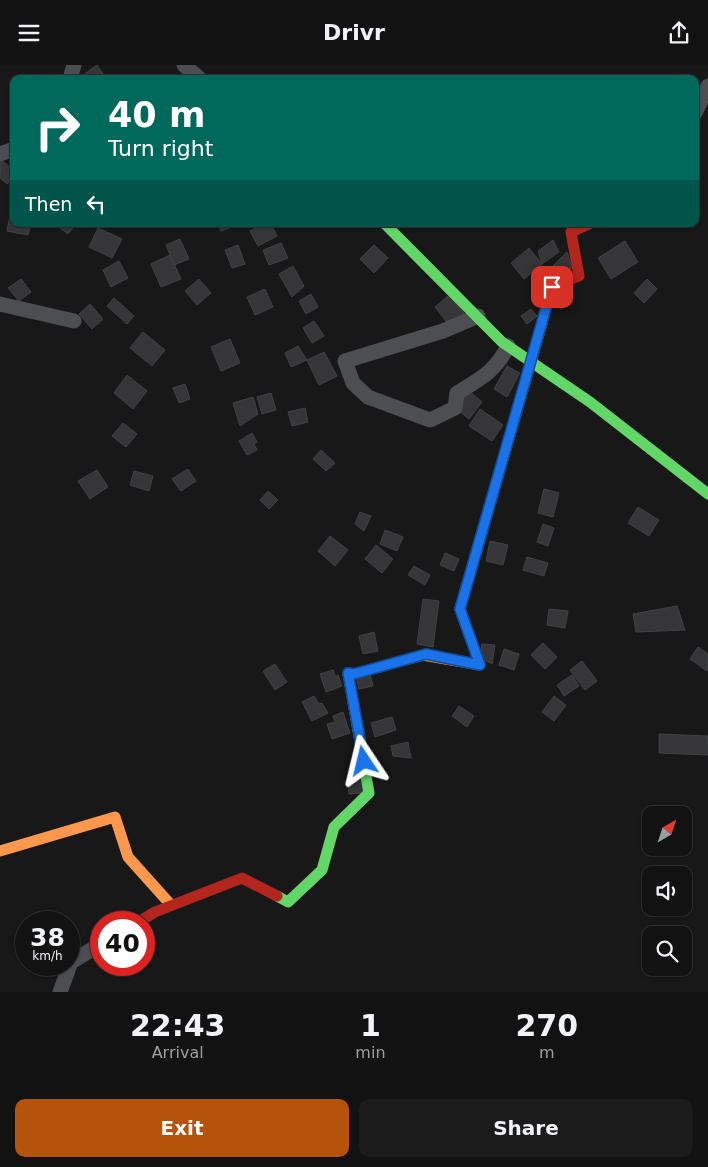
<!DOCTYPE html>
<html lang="en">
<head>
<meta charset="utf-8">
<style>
	body { margin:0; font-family:"DejaVu Sans",sans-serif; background:#1b1b1c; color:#f1f3f6; height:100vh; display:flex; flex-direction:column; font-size:19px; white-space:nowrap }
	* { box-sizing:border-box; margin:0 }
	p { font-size:16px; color:#9c9ea0 }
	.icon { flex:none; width:28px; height:28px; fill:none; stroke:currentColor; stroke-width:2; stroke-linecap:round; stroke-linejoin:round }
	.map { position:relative; height:927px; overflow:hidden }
	.panel { display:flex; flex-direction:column; background:#121213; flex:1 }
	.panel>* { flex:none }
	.top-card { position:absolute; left:10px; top:10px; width:689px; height:152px; border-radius:10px; box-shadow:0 1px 4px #0004,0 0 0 1px #313233; background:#00695c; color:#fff; overflow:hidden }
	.needle { width:32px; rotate:39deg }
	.tools { position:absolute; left:642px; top:741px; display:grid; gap:10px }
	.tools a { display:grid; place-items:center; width:50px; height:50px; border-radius:10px; background:#121213; box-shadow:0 1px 4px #0004,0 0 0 1px #313233; font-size:25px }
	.speed { position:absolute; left:15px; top:846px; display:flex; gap:10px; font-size:25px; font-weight:700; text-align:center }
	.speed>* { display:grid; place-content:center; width:65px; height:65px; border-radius:50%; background:#121213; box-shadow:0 1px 4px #0004,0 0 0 1px #313233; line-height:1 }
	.speed small { font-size:12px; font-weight:400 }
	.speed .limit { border:8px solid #d22; background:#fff; color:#111 }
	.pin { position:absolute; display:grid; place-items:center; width:42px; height:42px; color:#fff; margin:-21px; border-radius:10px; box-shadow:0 2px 8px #0006 }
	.me { position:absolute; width:55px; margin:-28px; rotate:350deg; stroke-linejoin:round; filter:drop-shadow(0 0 4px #0008) }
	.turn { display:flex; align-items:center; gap:18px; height:105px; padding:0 15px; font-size:22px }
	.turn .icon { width:65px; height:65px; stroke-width:2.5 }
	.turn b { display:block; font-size:35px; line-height:42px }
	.then { display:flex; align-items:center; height:48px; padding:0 15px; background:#0003; gap:10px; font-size:19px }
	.eta { display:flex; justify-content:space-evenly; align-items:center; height:85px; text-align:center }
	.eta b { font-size:30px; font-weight:600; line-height:35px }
	.primary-button { display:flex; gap:10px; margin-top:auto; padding:10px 15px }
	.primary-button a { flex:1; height:58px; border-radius:10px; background:#b45309; color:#fff; font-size:20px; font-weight:600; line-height:58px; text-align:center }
	.primary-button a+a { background:#1b1b1c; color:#f1f3f6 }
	header { display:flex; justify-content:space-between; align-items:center; height:65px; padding:0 15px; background:#121213; font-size:22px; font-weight:600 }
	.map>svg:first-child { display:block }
	.building { fill:#363638; stroke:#414245 }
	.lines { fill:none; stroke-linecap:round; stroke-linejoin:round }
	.street { stroke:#4c4e52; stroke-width:15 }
	.fast { stroke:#63d668; stroke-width:11 }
	.slow { stroke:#ff974d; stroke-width:11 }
	.jam { stroke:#b3261e; stroke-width:11 }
	.route-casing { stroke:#114b97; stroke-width:12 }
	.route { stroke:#1a73e8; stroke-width:9 }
</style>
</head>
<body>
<header><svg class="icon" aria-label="menu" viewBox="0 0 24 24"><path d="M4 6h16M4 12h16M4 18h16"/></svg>Drivr<svg class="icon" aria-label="share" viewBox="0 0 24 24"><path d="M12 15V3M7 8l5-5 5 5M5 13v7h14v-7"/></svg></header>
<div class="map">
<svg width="708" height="927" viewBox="0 0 708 927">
	<rect width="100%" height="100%" fill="#181819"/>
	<path class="building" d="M97,0l9,14h-20l-3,-4z
		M1,95l13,10v5l-7,9 -7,-6z
		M10,150l4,1v8h17l-3,11 -21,-4z
		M55,159h21l-8,10z
		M218,159h21l-18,7z
		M263,159h8l6,12 -19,10 -8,-15z
		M98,163l24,11 -10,19 -23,-11z
		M180,174l9,20 -15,6 -8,-20z
		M553,175l6,12 -17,12 -4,-13z
		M625,176l13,21 -27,17 -13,-21z
		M281,178l7,15 -19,7 -6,-15z
		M238,180l7,19 -13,4 -7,-18z
		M374,180l14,13 -14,15 -14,-14z
		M529,183l13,16 -18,15 -13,-16z
		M567,187l5,15 -12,12 -11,-9z
		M170,190l11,24 -20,8 -10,-23z
		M119,196l9,17 -17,9 -8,-17z
		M293,201l11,20 -12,11 -13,-23z
		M21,214l10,13 -12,9 -11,-13z
		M199,214l12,14 -14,12 -12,-14z
		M647,214l10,10 -13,14 -10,-10z
		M265,224l8,18 -18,8 -8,-18z
		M311,229l7,13 -12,7 -7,-13z
		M449,230l15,18 -15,12 -14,-18z
		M114,233l20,18 -7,8 -20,-18z
		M90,239l13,15 -11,10 -13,-15z
		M531,244l6,7 -10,8 -6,-8z
		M314,256l10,15 -12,7 -9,-15z
		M143,267l22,18 -13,16 -22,-18z
		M230,274l10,24 -19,8 -10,-24z
		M298,281l9,14 -16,7 -6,-14z
		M324,287l13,24 -18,9 -12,-25z
		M507,301l13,7 -13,24 -13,-8z
		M127,310l20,16 -14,18 -19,-16z
		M185,319l5,15 -11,4 -6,-15z
		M469,326l13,11 -13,17 -14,-11z
		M271,328l5,17 -14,4 -5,-17z
		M253,332l5,17 -18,12 -7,-23z
		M305,343l3,14 -16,4 -4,-14z
		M480,344l23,16 -11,16 -23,-15z
		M123,358l14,11 -11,13 -14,-11z
		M252,368l5,9 -3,2 3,6 -10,5 -8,-14z
		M321,385l14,13 -9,8 -13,-12z
		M188,404l8,12 -15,10 -9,-12z
		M97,405l11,17 -18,12 -12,-18z
		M134,406l19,5 -4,15 -19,-6z
		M544,424l15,4 -6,24 -15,-4z
		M268,426l10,9 -9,9 -9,-9z
		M638,442l21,13 -10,16 -21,-13z
		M360,447l11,4 -7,15 -9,-7z
		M543,459l11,4 -6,18 -11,-4z
		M385,465l18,7 -6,14 -17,-7z
		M330,471l18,14 -13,16 -17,-15z
		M490,476l18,4 -5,20 -17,-4z
		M376,480l17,14 -11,14 -17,-14z
		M445,488l14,6 -5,12 -14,-6z
		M527,492l21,6 -4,13 -21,-6z
		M414,501l16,9 -5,10 -17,-10z
		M423,534l16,2 -6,46 -16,-3z
		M677,541l8,24 -49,2 -3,-18z
		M549,544l19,2 -3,17 -18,-3z
		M374,567l4,19 -15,3 -4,-18z
		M543,578l14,14 -12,12 -14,-14z
		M482,579l13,1 -3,19 -12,-6z
		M698,582l10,7 -1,17 -17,-12z
		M504,584l15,5 -5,16 -15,-5z
		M582,596l15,20 -12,9 -15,-20z
		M275,599l12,18 -12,8 -12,-19z
		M333,605l2,6 3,-1 4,11 -16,6 -6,-18z
		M370,609l3,12 -14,3 -3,-12z
		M572,610l7,11 -15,10 -7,-11z
		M314,631l5,8 3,-1 6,10 -16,8 -10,-19z
		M554,631l12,9 -12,16 -12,-9z
		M459,641l15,10 -7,11 -15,-11z
		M343,647l7,21 -18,6 -5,-15 8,-2 -2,-6z
		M392,652l4,13 -21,7 -4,-14z
		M659,669l49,2v19l-49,-2z
		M408,677l3,16 -18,-2 -2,-10z
		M348,713h14l1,15 -14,1z"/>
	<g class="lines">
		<path class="street" d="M184,0l16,14
			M70,14l4,-14
			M695,48l13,-27
			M0,89l14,-5
			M0,239l74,17
			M478,251l-35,15 -98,30 8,22 15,14 62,23 25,-12 2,-15c23,-14 39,-22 51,-47
			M60,927l11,-30 30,-18"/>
		<path class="fast" d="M385,159l117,118 88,60 118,92
			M277,831l11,6 34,-32 12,-43 35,-34 -21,-120 6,1 69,-19"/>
		<path class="slow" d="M423,590l57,10 -20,-56 82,-286
			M0,786l115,-34 13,40 43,48"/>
		<path class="jam" d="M542,258l10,-36 27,-11 -8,-44 18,-8
			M137,858l18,-11 87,-34 35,18"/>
	</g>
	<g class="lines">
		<g class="route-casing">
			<path id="route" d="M364,696l-16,-88 6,1 72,-20 54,11 -20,-56 92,-322"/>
		</g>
		<use href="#route" class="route"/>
	</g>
</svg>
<div class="tools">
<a><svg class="needle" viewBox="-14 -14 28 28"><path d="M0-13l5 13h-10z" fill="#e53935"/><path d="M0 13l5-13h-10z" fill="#9c9ea0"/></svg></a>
<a><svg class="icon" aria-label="sound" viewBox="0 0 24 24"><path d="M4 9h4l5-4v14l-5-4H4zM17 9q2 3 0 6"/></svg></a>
<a><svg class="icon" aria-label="search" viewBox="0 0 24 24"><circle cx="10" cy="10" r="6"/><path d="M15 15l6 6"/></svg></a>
</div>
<div class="speed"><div>38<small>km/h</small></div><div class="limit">40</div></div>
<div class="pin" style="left:552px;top:222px;background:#d93025"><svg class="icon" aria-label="arrive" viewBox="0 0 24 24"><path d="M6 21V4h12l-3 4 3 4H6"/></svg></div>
<svg class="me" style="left:364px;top:696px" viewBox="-20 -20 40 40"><path d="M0-17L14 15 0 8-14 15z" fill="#1a73e8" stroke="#fff" stroke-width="4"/></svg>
<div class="top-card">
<div class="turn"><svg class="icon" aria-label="right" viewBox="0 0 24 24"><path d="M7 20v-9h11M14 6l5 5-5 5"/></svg><div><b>40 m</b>Turn right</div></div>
<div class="then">Then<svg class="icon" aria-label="left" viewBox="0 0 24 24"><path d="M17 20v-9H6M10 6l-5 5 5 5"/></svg></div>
</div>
</div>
<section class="panel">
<div class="eta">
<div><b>22:43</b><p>Arrival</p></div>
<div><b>1</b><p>min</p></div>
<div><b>270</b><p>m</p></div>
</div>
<div class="primary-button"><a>Exit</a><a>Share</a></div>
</section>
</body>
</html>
